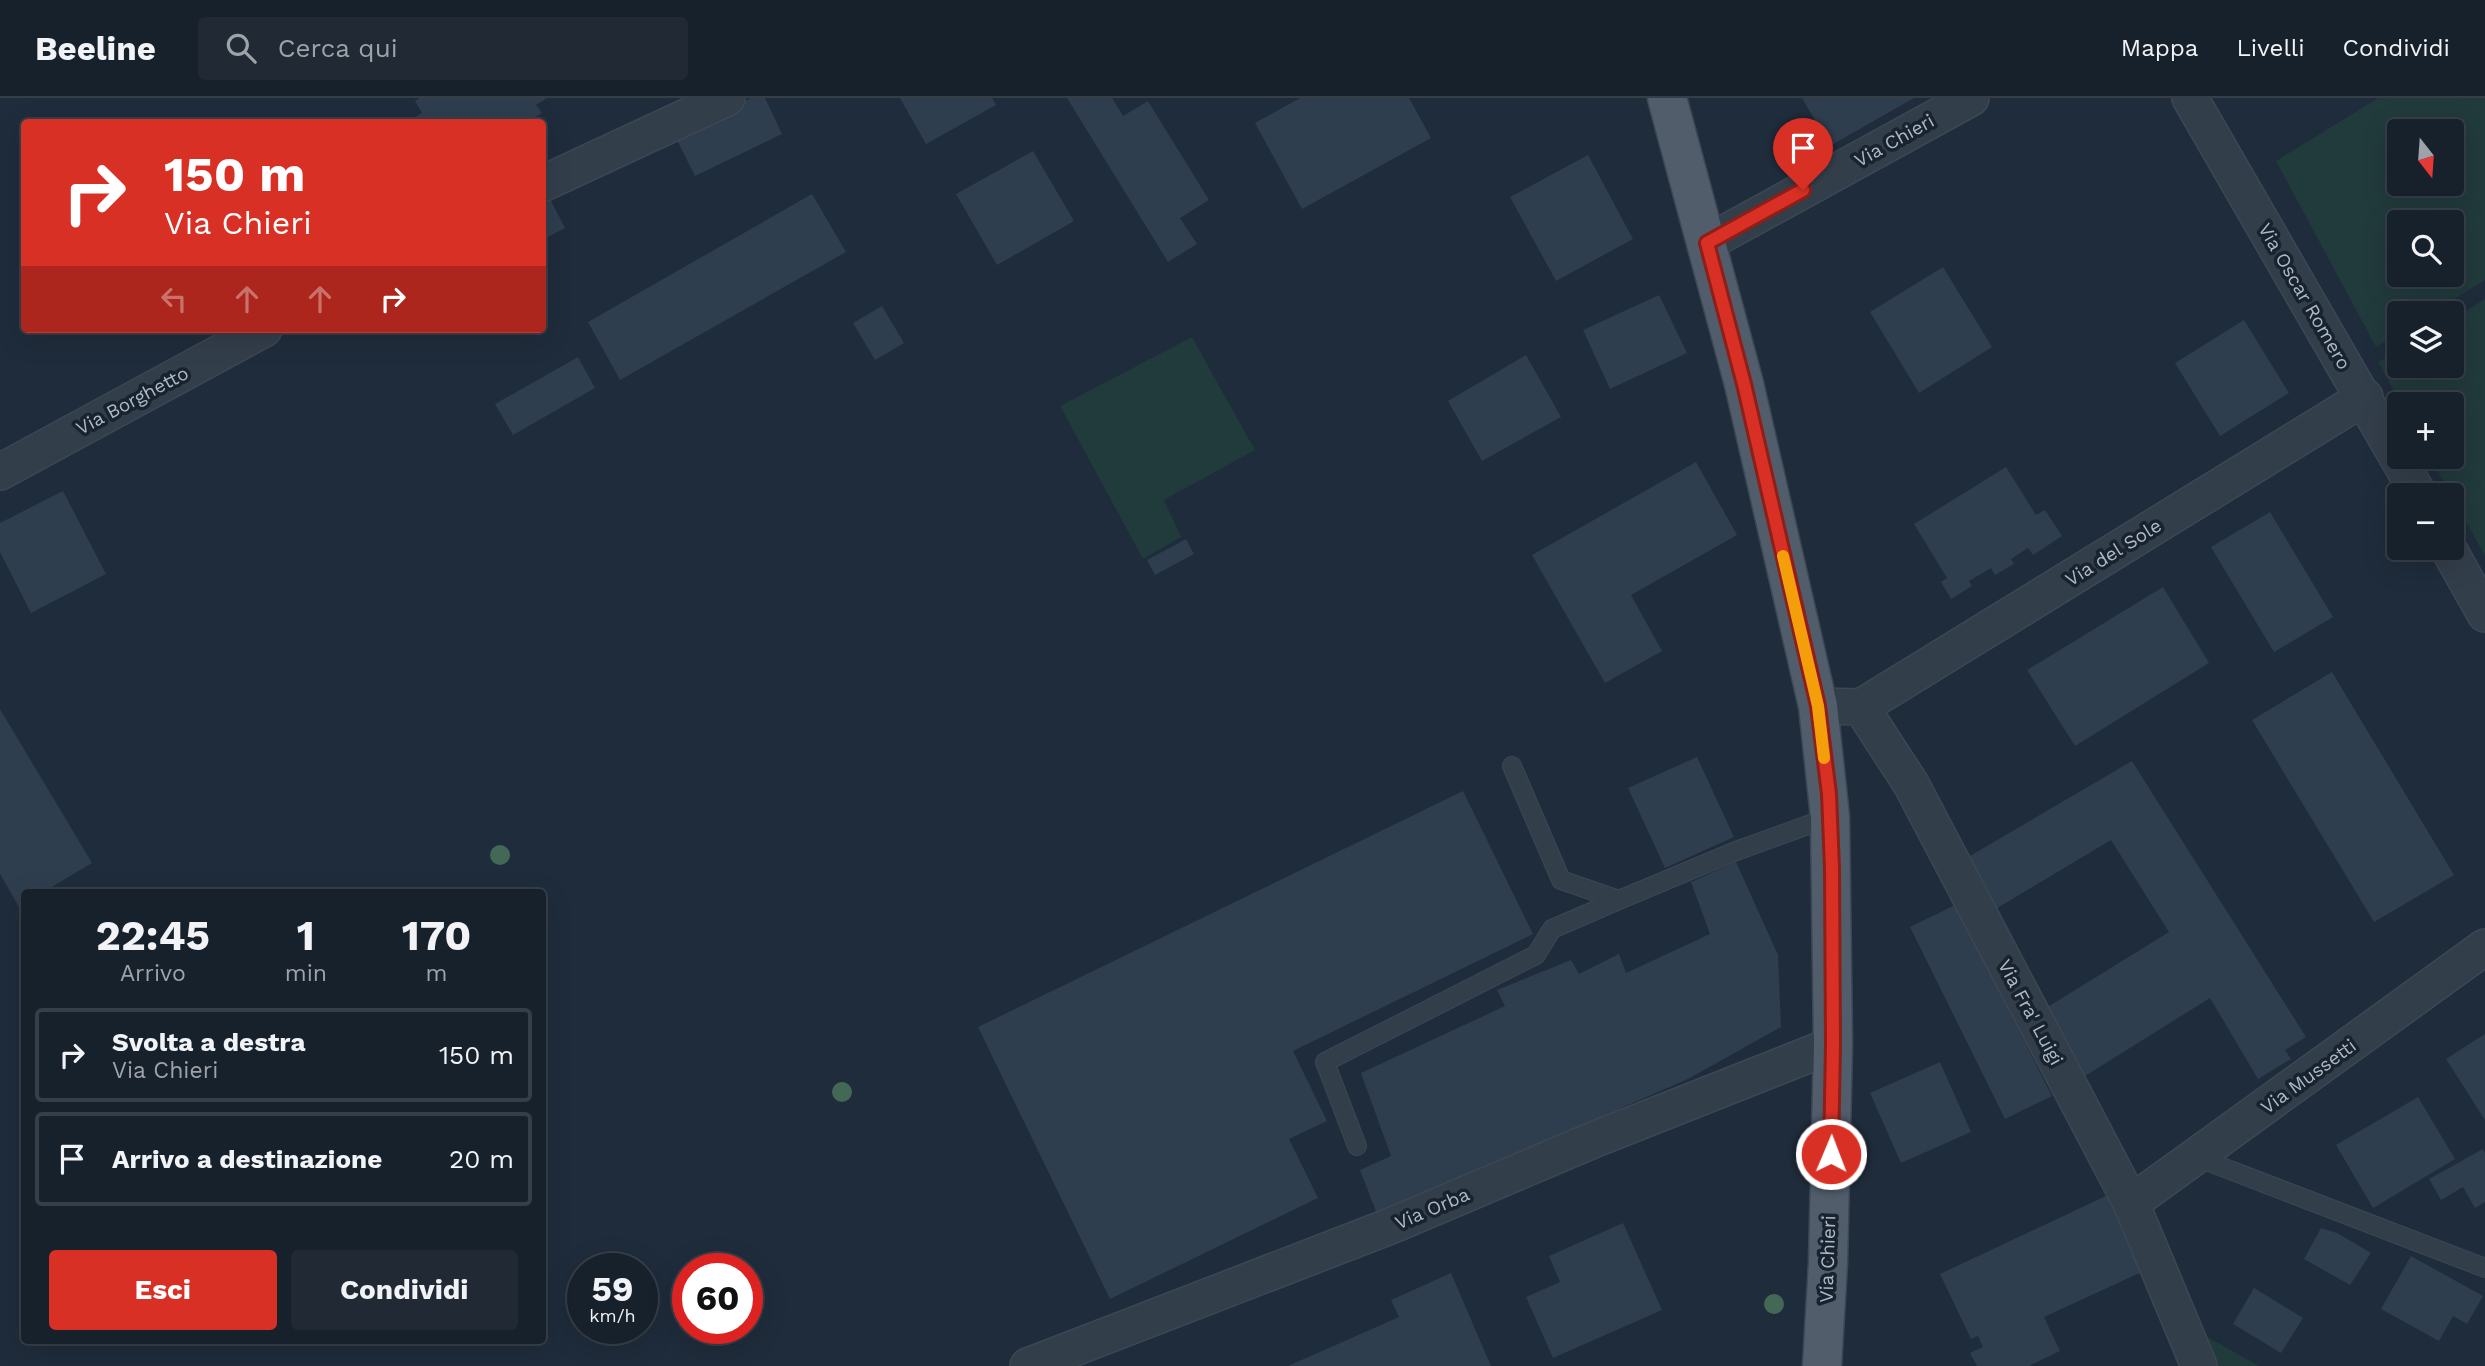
<!DOCTYPE html>
<html lang="it">
<head>
<meta charset="utf-8">
<style>
	body { margin:0; font-family:"Work Sans",sans-serif; background:#202934; color:#f1f3f6; height:100vh; display:flex; flex-direction:column; font-size:26px; white-space:nowrap }
	* { box-sizing:border-box; margin:0 }
	p { font-size:23px; color:#9ea3a9 }
	.icon { flex:none; width:38px; height:38px; fill:none; stroke:currentColor; stroke-width:2; stroke-linecap:round; stroke-linejoin:round }
	.map { position:relative; flex:1; overflow:hidden }
	.sheet { position:absolute; left:21px; top:791px; width:525px; height:455px; display:flex; flex-direction:column; background:#17212c; border-radius:7px; box-shadow:0 7px 28px #0002,0 0 0 2px #363e48 }
	.sheet>* { flex:none }
	.guide { position:absolute; left:21px; top:21px; width:525px; height:214px; border-radius:7px; box-shadow:0 7px 28px #0002,0 0 0 2px #363e48; background:#d93025; color:#fff; overflow:hidden }
	.needle { width:46px; rotate:163deg }
	.tools { position:absolute; left:2387px; top:21px; display:grid; gap:14px }
	.tools a { display:grid; place-items:center; width:77px; height:77px; border-radius:7px; background:#17212c; box-shadow:0 7px 28px #0002,0 0 0 2px #363e48; font-size:35px }
	.speed { position:absolute; left:567px; top:1155px; display:flex; gap:14px; font-size:35px; font-weight:700; text-align:center }
	.speed>* { display:grid; place-content:center; width:91px; height:91px; border-radius:50%; background:#17212c; box-shadow:0 7px 28px #0002,0 0 0 2px #363e48; line-height:1 }
	.speed small { font-size:18px; font-weight:400 }
	.speed .limit { border:10px solid #d22; background:#fff; color:#111 }
	.pin { position:absolute; display:grid; place-items:center; width:60px; height:60px; color:#fff; margin:-72px -30px; border-radius:50% 50% 50% 0; rotate:-45deg; box-shadow:0 0 7px #0007 }
	.pin .icon { rotate:45deg }
	.me { position:absolute; width:77px; margin:-38px; rotate:1deg; stroke-linejoin:round; filter:drop-shadow(0 0 5px #0008) }
	.turn { display:flex; align-items:center; gap:24px; height:147px; padding:0 28px; font-size:32px }
	.turn .icon { width:91px; height:91px; stroke-width:2.5 }
	.turn b { display:block; font-size:49px; line-height:60px }
	.lanes { display:flex; align-items:center; height:66px; padding:0 28px; background:#0003; justify-content:center; gap:35px; direction:ltr }
	.lanes .off { opacity:.35 }
	.eta { display:flex; justify-content:space-evenly; align-items:center; height:119px; text-align:center }
	.eta b { font-size:42px; font-weight:700; line-height:49px }
	.primary-button { display:flex; gap:14px; margin-top:auto; padding:14px 28px }
	.primary-button a { flex:1; height:80px; border-radius:7px; background:#d93025; color:#fff; font-size:28px; font-weight:700; line-height:80px; text-align:center }
	.primary-button a+a { background:#202934; color:#f1f3f6 }
	ul { padding:0; list-style:none }
	li { display:flex; align-items:center; gap:21px; height:94px; margin:0 14px 10px; padding:0 14px; border:4px solid #363e48; border-radius:7px }
	li div { flex:1 }
	li b { display:block; font-size:26px }
	li em { font-style:normal }
	header { display:flex; align-items:center; gap:42px; box-sizing:border-box; height:98px; padding:0 35px; background:#17212c; border-bottom:2px solid #363e48 }
	header strong { font-size:33px }
	nav { display:flex; gap:38px; margin-inline-start:auto; font-size:24px }
	.search { width:490px; height:63px; background:#202934; display:flex; align-items:center; gap:18px; box-sizing:border-box; padding:0 24px; border-radius:7px; color:#9ea3a9; font-size:26px }
	.map>svg:first-child { display:block }
	.green { fill:#213a3c; fill-rule:evenodd }
	.building { fill:#2e3e4f }
	.lines { fill:none; stroke-linecap:round; stroke-linejoin:round }
	.service-casing { stroke:#3c4754; stroke-width:20 }
	.minor-casing { stroke:#3c4754; stroke-width:38 }
	.primary-casing { stroke:#3c4754; stroke-width:41 }
	.service { stroke:#333e4b; stroke-width:18 }
	.minor { stroke:#333e4b; stroke-width:35 }
	.primary { stroke:#515d6b; stroke-width:38 }
	.tree { fill:#446856 }
	.route-casing { stroke:#8d1f18; stroke-width:18 }
	.route { stroke:#d93025; stroke-width:12 }
	.slow { stroke:#f59e0b; stroke-width:12 }
	.labels { text-anchor:middle; stroke-width:7; stroke-linejoin:round; paint-order:stroke }
	.street-label { font-size:19px; fill:#adb9c7; stroke:#18232f }
</style>
</head>
<body>
<header>
<strong>Beeline</strong>
<div class="search"><svg class="icon" aria-label="search" viewBox="0 0 24 24"><circle cx="10" cy="10" r="6"/><path d="M15 15l6 6"/></svg>Cerca qui</div>
<nav><a>Mappa</a><a>Livelli</a><a>Condividi</a></nav>
</header>
<div class="map">
<svg width="2485" height="1268" viewBox="0 0 2485 1268">
	<rect width="100%" height="100%" fill="#1f2c3b"/>
	<path class="green" d="M2378,0h107v182l-54,33h-32v20l-23,14 -100,-186zM2399,33h53v53h-53zM2399,124h53v53h-53z
		M2485,201v257l-55,-99h22v-53h-51l-23,-42 21,-12v16h53v-47z
		M1192,239l63,113 -91,50 17,37 -38,22 -83,-153z
		M2195,1232l64,36h-50z"/>
	<path class="building" d="M420,0h127l-11,7 6,8 -15,9h-18l-4,-5 -8,5h-90l15,-9 -7,-12z
		M751,0h14l17,36 -87,42 -20,-40z
		M900,0h92l4,7 -70,39z
		M1067,0h45l11,18 25,-15 61,99 -29,18 17,26 -29,18z
		M1300,0h109l22,40 -129,71 -47,-86z
		M1802,0h112l-84,48z
		M1033,53l41,70 -77,44 -41,-71z
		M1588,57l45,84 -77,42 -46,-84z
		M812,96l34,58 -226,128 -32,-58z
		M549,99l16,31 -23,12v-40z
		M1943,169l49,80 -73,46 -49,-81z
		M1659,197l28,58 -77,36 -27,-59z
		M882,208l22,37 -29,17 -22,-37z
		M2244,222l45,73 -69,43 -45,-73z
		M1526,257l35,62 -79,44 -34,-60z
		M578,259l17,31 -82,47 -18,-31z
		M1696,364l41,73 -106,60 31,56 -57,32 -73,-128z
		M2006,369l30,48 9,-5 17,26 -29,19 -5,-7 -17,11 3,5 -19,11 -4,-7 -22,13 3,5 -21,13 -10,-17 6,-4 -33,-54z
		M63,393l43,83 -75,39 -31,-61v-29z
		M2270,414l63,105 -59,35 -63,-105z
		M1186,441l8,15 -39,21 -8,-15z
		M2163,489l46,76 -134,83 -48,-76z
		M2332,574l122,203 -80,47 -122,-202z
		M0,611l92,154 -49,29h-19v11l-5,4 -19,-33z
		M1697,659l37,80 -69,31 -37,-80z
		M2132,663l174,276 -21,13 6,9 -33,20 -48,-81 -125,78 -39,-68 123,-76 -58,-92 -117,70 -31,-50z
		M1463,693l70,143 -240,117 34,70 -38,18 29,59 -208,101 -132,-272z
		M1736,764l42,93 3,72 -93,52 -311,135 -17,-44 31,-14 -30,-83 144,-67 -8,-16 74,-30 8,14 40,-20 7,19 84,-39 -19,-52z
		M1955,807l97,191 -47,23 -95,-192z
		M2485,936v86l-39,-61z
		M1940,964l31,70 -70,31 -31,-70z
		M2418,999l37,62 -82,49 -37,-63z
		M2483,1051l2,4v49l-10,6 -12,-21 -22,13 -12,-21z
		M2108,1097l36,76 -100,46 16,34 -31,15h-52l-7,-13 13,-6 -5,-11 -7,3 -31,-65z
		M1623,1125l39,87 -109,48 -27,-61 34,-15 -11,-26z
		M2321,1130l16,5 34,20 -21,32 -46,-26z
		M2411,1158l72,40 -16,28 -14,-8 -14,25 -58,-32z
		M1451,1175l40,93h-203l111,-49 -8,-17z
		M2254,1190l49,30 -22,35 -48,-29z"/>
	<g class="lines">
		<g class="service-casing">
			<path id="service" d="M1512,668l49,114 58,20 117,-49 94,-34
				M1357,1048l-32,-84 211,-107 16,-26 67,-29
				M2196,1059l289,111"/>
		</g>
		<g class="minor-casing">
			<path id="minor" d="M2190,0l229,397
				M542,86l185,-86
				M1707,145l264,-145
				M0,374l264,-143
				M2448,450l37,66
				M1818,608l43,1 50,77 220,419 68,163
				M1861,609l504,-310
				M2131,1105l354,-256
				M1028,1268l365,-141 205,-87 235,-93"/>
		</g>
		<g class="primary-casing">
			<path id="primary" d="M1667,0l77,286 74,322 12,111 3,228 -5,218 -6,103"/>
		</g>
		<use href="#service" class="service"/>
		<use href="#minor" class="minor"/>
		<use href="#primary" class="primary"/>
	</g>
	<g class="tree">
		<circle cx="500" cy="757" r="10"/>
		<circle cx="842" cy="994" r="10"/>
		<circle cx="1774" cy="1206" r="10"/>
	</g>
	<g class="lines">
		<g class="route-casing">
			<path id="route" d="M1803,92l-96,53 37,141 74,322 11,88 3,74 1,177 -2,109"/>
		</g>
		<use href="#route" class="route"/>
		<path class="slow" d="M1783,458l35,150 6,52"/>
	</g>
	<g class="labels">
		<g class="street-label">
			<text transform="translate(1894 42) rotate(-29)" y="7">Via Chieri</text>
			<text transform="translate(2305 198) rotate(60)" y="7">Via Oscar Romero</text>
			<text transform="translate(132 302) rotate(-28)" y="7">Via Borghetto</text>
			<text transform="translate(2113 454) rotate(-32)" y="7">Via del Sole</text>
			<text transform="translate(2031 914) rotate(62)" y="7">Via Fra' Luigi</text>
			<text transform="translate(2308 978) rotate(-36)" y="7">Via Mussetti</text>
			<text transform="translate(1432 1110) rotate(-23)" y="7">Via Orba</text>
			<text transform="translate(1827 1161) rotate(-88)" y="7">Via Chieri</text>
		</g>
	</g>
</svg>
<div class="tools">
<a><svg class="needle" viewBox="-14 -14 28 28"><path d="M0-13l5 13h-10z" fill="#e53935"/><path d="M0 13l5-13h-10z" fill="#9ea3a9"/></svg></a>
<a><svg class="icon" aria-label="search" viewBox="0 0 24 24"><circle cx="10" cy="10" r="6"/><path d="M15 15l6 6"/></svg></a>
<a><svg class="icon" aria-label="layers" viewBox="0 0 24 24"><path d="M12 4l9 5-9 5-9-5zM3 14l9 5 9-5"/></svg></a>
<a>+</a>
<a>−</a>
</div>
<div class="speed"><div>59<small>km/h</small></div><div class="limit">60</div></div>
<div class="pin" style="left:1803px;top:92px;background:#d93025"><svg class="icon" aria-label="arrive" viewBox="0 0 24 24"><path d="M6 21V4h12l-3 4 3 4H6"/></svg></div>
<svg class="me" style="left:1831px;top:1056px" viewBox="-20 -20 40 40"><circle r="17" fill="#d93025" stroke="#fff" stroke-width="3"/><path d="M0-11L8 9 0 5-8 9z" fill="#fff"/></svg>
<div class="guide">
<div class="turn"><svg class="icon" aria-label="right" viewBox="0 0 24 24"><path d="M7 20v-9h11M14 6l5 5-5 5"/></svg><div><b>150 m</b>Via Chieri</div></div>
<div class="lanes"><svg class="icon off" aria-label="left" viewBox="0 0 24 24"><path d="M17 20v-9H6M10 6l-5 5 5 5"/></svg><svg class="icon off" aria-label="ahead" viewBox="0 0 24 24"><path d="M12 20V5M6 11l6-6 6 6"/></svg><svg class="icon off" aria-label="ahead" viewBox="0 0 24 24"><path d="M12 20V5M6 11l6-6 6 6"/></svg><svg class="icon" aria-label="right" viewBox="0 0 24 24"><path d="M7 20v-9h11M14 6l5 5-5 5"/></svg></div>
</div>
<section class="sheet">
<div class="eta">
<div><b>22:45</b><p>Arrivo</p></div>
<div><b>1</b><p>min</p></div>
<div><b>170</b><p>m</p></div>
</div>
<ul>
<li><svg class="icon" aria-label="right" viewBox="0 0 24 24"><path d="M7 20v-9h11M14 6l5 5-5 5"/></svg><div><b>Svolta a destra</b><p>Via Chieri</p></div><em>150 m</em></li>
<li><svg class="icon" aria-label="arrive" viewBox="0 0 24 24"><path d="M6 21V4h12l-3 4 3 4H6"/></svg><div><b>Arrivo a destinazione</b></div><em>20 m</em></li>
</ul>
<div class="primary-button"><a>Esci</a><a>Condividi</a></div>
</section>
</div>
</body>
</html>
